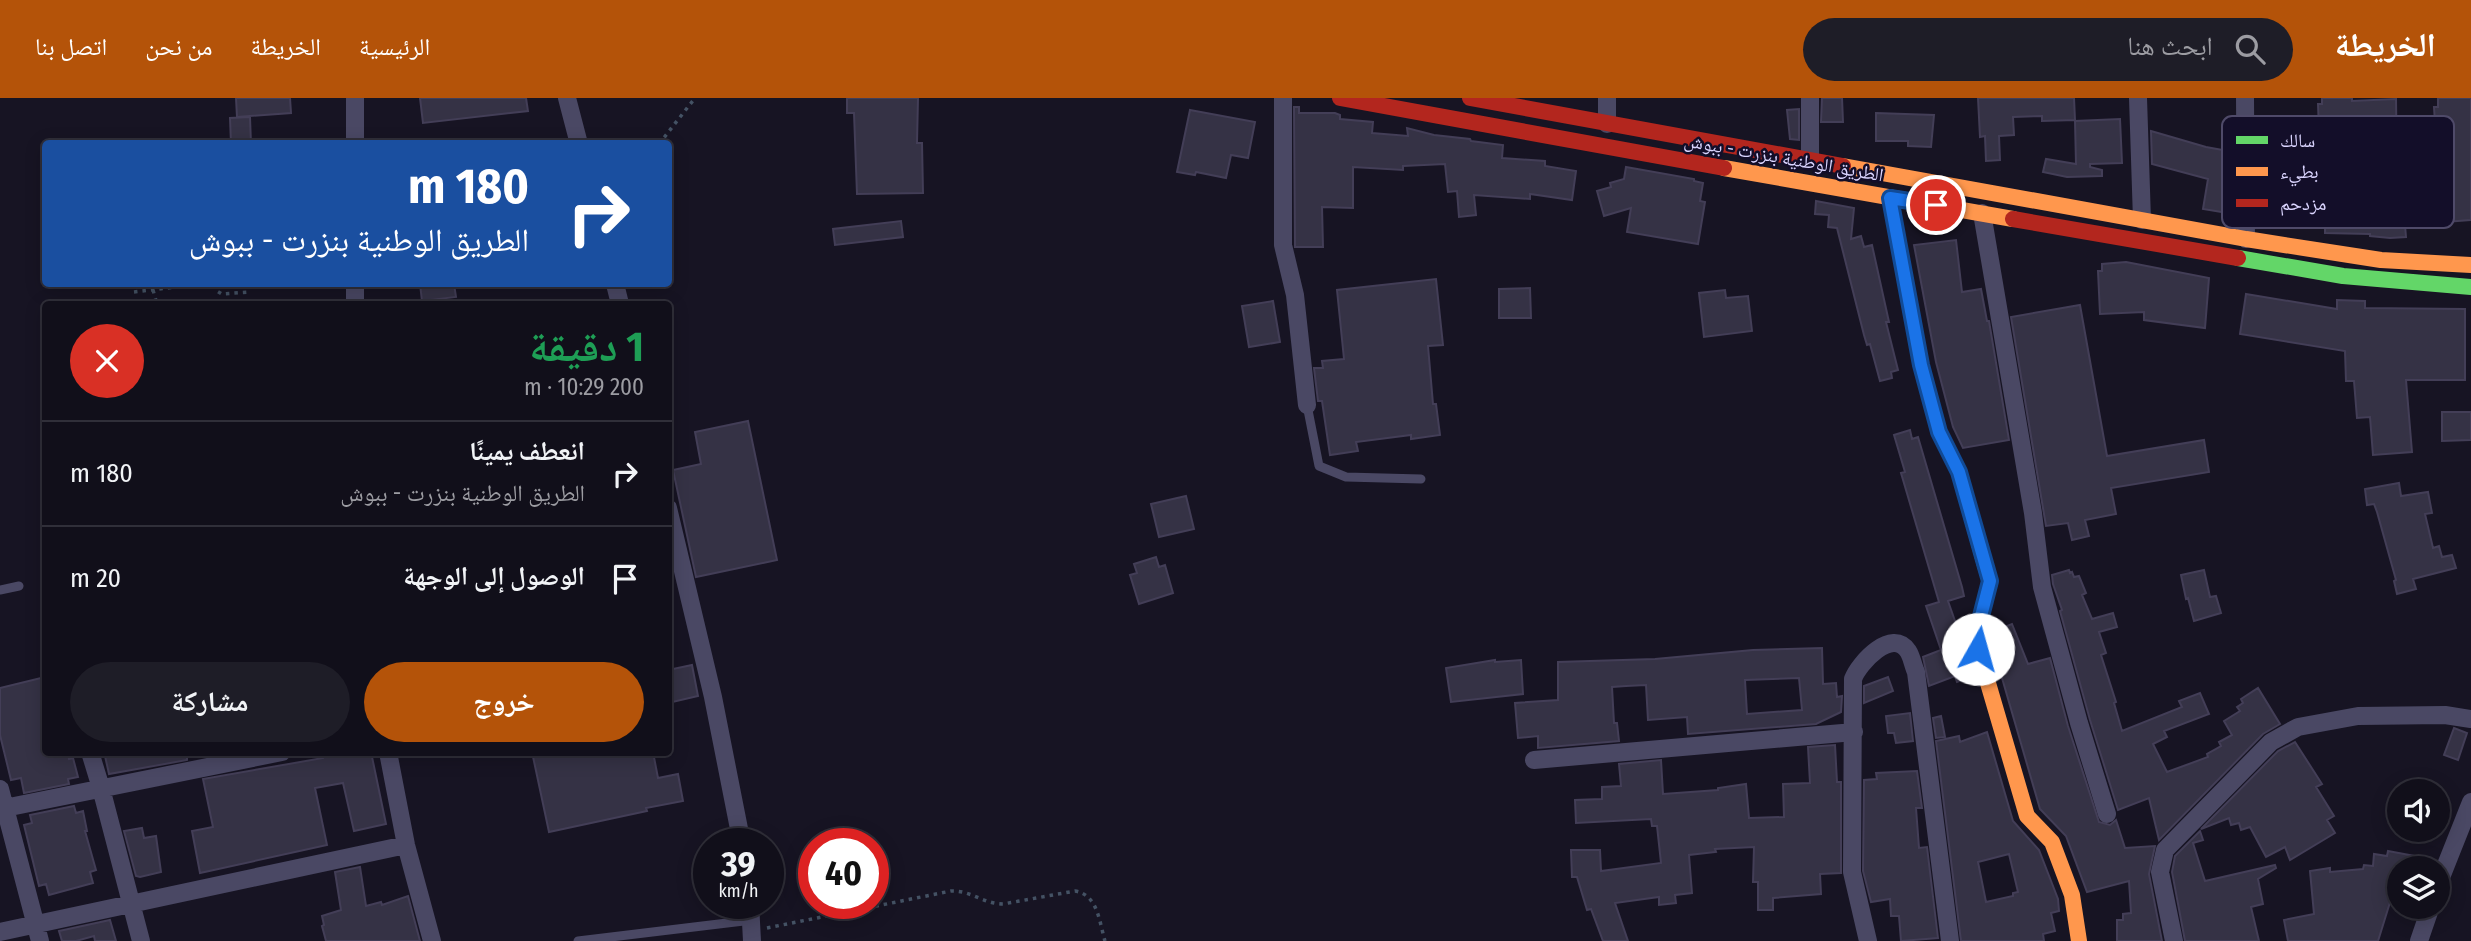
<!DOCTYPE html>
<html lang="ar">
<head>
<meta charset="utf-8">
<style>
	body { margin:0; font-family:"Fira Sans Condensed","Noto Naskh Arabic",sans-serif; background:#1e1d27; color:#f1f3f6; direction:rtl; height:100vh; display:flex; flex-direction:column; font-size:26px; white-space:nowrap }
	* { box-sizing:border-box; margin:0 }
	p { font-size:23px; color:#9c9ca2 }
	.icon { flex:none; width:38px; height:38px; fill:none; stroke:currentColor; stroke-width:2; stroke-linecap:round; stroke-linejoin:round }
	.map { position:relative; flex:1; overflow:hidden; direction:ltr }
	.side { position:absolute; left:42px; top:203px; width:630px; height:455px; display:flex; flex-direction:column; background:#110f1a; border-radius:7px; box-shadow:0 4px 18px #0003,0 0 0 2px #302f39; direction:rtl }
	.side>* { flex:none }
	.guide { position:absolute; left:42px; top:42px; width:630px; height:147px; border-radius:7px; box-shadow:0 4px 18px #0003,0 0 0 2px #302f39; direction:rtl; background:#1a4fa0; color:#fff; overflow:hidden }
	.controls { position:absolute; left:2387px; top:681px; display:grid; gap:14px }
	.controls a { display:grid; place-items:center; width:63px; height:63px; border-radius:50%; background:#110f1a; box-shadow:0 4px 18px #0003,0 0 0 2px #302f39; font-size:35px }
	.speed { position:absolute; left:693px; top:730px; display:flex; gap:14px; font-size:35px; font-weight:700; text-align:center }
	.speed>* { display:grid; place-content:center; width:91px; height:91px; border-radius:50%; background:#110f1a; box-shadow:0 4px 18px #0003,0 0 0 2px #302f39; line-height:1 }
	.speed small { font-size:18px; font-weight:400 }
	.speed .limit { border:10px solid #d22; background:#fff; color:#111 }
	.pin { position:absolute; display:grid; place-items:center; width:60px; height:60px; color:#fff; margin:-30px; border:4px solid #fff; border-radius:50%; box-shadow:0 2px 7px #0007 }
	.me { position:absolute; width:77px; margin:-38px; rotate:7deg; stroke-linejoin:round; filter:drop-shadow(0 0 5px #0008) }
	.turn { display:flex; align-items:center; gap:24px; height:147px; padding:0 28px; font-size:32px }
	.turn .icon { width:91px; height:91px; stroke-width:2.5 }
	.turn b { display:block; font-size:49px; line-height:60px }
	.round { display:grid; place-items:center; flex:none; width:74px; height:74px; border-radius:37px; background:#1e1d27 }
	.overview { display:flex; align-items:center; justify-content:space-between; height:119px; padding:0 28px }
	h1 { font-size:42px; font-weight:700; line-height:52px; color:#1e9e55 }
	.cta { display:flex; gap:14px; margin-top:auto; padding:14px 28px }
	.cta a { flex:1; height:80px; border-radius:42px; background:#b45309; color:#fff; font-size:28px; font-weight:700; line-height:80px; text-align:center }
	.cta a+a { background:#1e1d27; color:#f1f3f6 }
	ul { padding:0; list-style:none }
	li { display:flex; align-items:center; gap:21px; height:105px; padding:0 28px; border-top:2px solid #302f39 }
	li div { flex:1 }
	li b { display:block; font-size:26px }
	li em { font-style:normal }
	header { display:flex; align-items:center; gap:42px; box-sizing:border-box; height:98px; padding:0 35px; background:#b45309; color:#fff }
	header strong { font-size:33px }
	nav { display:flex; gap:38px; margin-inline-start:auto; font-size:24px }
	.search { width:490px; height:63px; background:#1e1d27; display:flex; align-items:center; gap:18px; box-sizing:border-box; padding:0 24px; border-radius:38px; color:#9c9ca2; font-size:26px }
	.map>svg:first-child { display:block }
	.building { fill:#353245; stroke:#433e57; stroke-width:2; fill-rule:evenodd }
	.lines { fill:none; stroke-linecap:round; stroke-linejoin:round }
	.path { stroke:#445264; stroke-width:3.5; stroke-dasharray:3.5 5; stroke-linecap:butt }
	.lane { stroke:#4a4864; stroke-width:9 }
	.street { stroke:#4a4864; stroke-width:18 }
	.fast { stroke:#63d668; stroke-width:16 }
	.slow { stroke:#ff974d; stroke-width:16 }
	.jam { stroke:#b3261e; stroke-width:16 }
	.route-casing { stroke:#114b97; stroke-width:18 }
	.route { stroke:#1a73e8; stroke-width:12 }
	.labels { text-anchor:middle; stroke-width:5; stroke-linejoin:round; paint-order:stroke }
	.street-label { font-size:19px; fill:#dbd5ff; stroke:#130e29 }
	.key { fill:#130e29; stroke:#4f4a69; stroke-width:2 }
	.key-label { font-size:19px; fill:#dbd5ff }
</style>
</head>
<body>
<header>
<strong>الخريطة</strong>
<div class="search"><svg class="icon" aria-label="search" viewBox="0 0 24 24"><circle cx="10" cy="10" r="6"/><path d="M15 15l6 6"/></svg>ابحث هنا</div>
<nav><a>الرئيسية</a><a>الخريطة</a><a>من نحن</a><a>اتصل بنا</a></nav>
</header>
<div class="map">
<svg width="2471" height="843" viewBox="0 0 2471 843">
	<rect width="100%" height="100%" fill="#171423"/>
	<path class="building" d="M236,0h54l1,15 -54,4z
		M420,0h106l2,13 -105,12z
		M847,0h71l-1,45h5l1,50 -66,1 -3,-81h-7z
		M1822,0h20l1,24h-22z
		M1978,0h96l1,22 -33,1v-5l-29,1 1,18 -15,1 1,24 -14,1 -1,-25 -5,1z
		M2322,0h30v3l44,-2 1,73 41,-1 -4,-64h4v-9h33v122l-66,5 1,12 -16,1 -20,-2v-2l-45,-1v-13h-68v-29l31,-1 -1,-32 24,-2 2,39 26,-1 -1,-37h-18l-2,-53h4z
		M1294,9h5v6h36l5,2v4l33,3 -1,11 36,3 -1,-8 27,7 36,4 1,2 32,4 -1,13 43,3v5l31,5 -4,29 -42,-6v5l-56,-4 2,20 -17,2 -2,-26 -9,1 -3,-28 -42,2v4l-50,-3v41l-31,-1 1,40h-28z
		M1799,11v31l-9,-1 -3,-29z
		M1190,12l65,12 -7,36 -17,-3 -5,23 -30,-6 -1,3 -18,-3z
		M1876,15l58,2 -3,32 -23,-1v-5h-32z
		M250,19l1,27h-20l-1,-26z
		M2120,21l2,44 -32,1v3l12,3v6l-35,1 -24,-5 3,-13 30,5 -1,-43z
		M2151,33l55,16 28,5 -2,33h2v29l-31,-5 5,-30 -56,-15z
		M1626,69l68,12v2l9,2 -3,18 5,1 -7,42 -71,-12 4,-24 -27,8 -7,-25 14,-4 -1,-4 14,-4z
		M1816,103l38,7 -3,31 10,-3 3,11 8,-2 17,77h-3l12,48 -7,2 1,6 -12,3 -10,-37 -3,1 -3,-10 -27,-107 -9,-1 1,-12 -14,-1z
		M901,123l2,16 -68,8 -2,-16z
		M1956,142l6,52 19,-3 6,32h2l20,119 -46,8 -10,-21 -17,-65 -22,-117z
		M2126,164l83,16 -4,50 -61,-8v-8l-44,2 -2,-43h4v-7z
		M1436,181l7,66 -15,1 5,58h3l4,31 -29,4v-4l-55,7 2,9 -28,4 -8,-54h-4l-4,-33h9l-1,-7 22,-2 -7,-69z
		M420,186h34l2,13 -34,4z
		M1530,190l1,30h-32v-29z
		M1725,192l1,8 22,-2 4,35 -48,6 -5,-44z
		M2246,196l91,15v-9l28,1v7l100,1v71h-59l6,72 -39,3 -3,-38 -13,1 -3,-37h-8l-1,-30 -105,-17z
		M1273,203l7,41 -31,5 -7,-41z
		M2080,207l27,151 97,-16 5,32 -98,16 5,26 -31,6 4,16 -17,4 -4,-17 -22,3 -35,-209z
		M2442,314h29v28l-29,1z
		M748,323l29,139 -81,17 -23,-107 28,-6 -6,-32z
		M1910,332l2,9 6,-2 44,150 2,9 -16,5 13,37 3,-1v16l7,24 -14,5 -2,-6 -26,10 -6,-29 18,-7 -15,-44 13,-4 -38,-129 4,-1 -11,-37z
		M2399,385l2,13 27,-4 4,21 -7,1 8,34 6,-2 3,11 10,-2 4,13 -43,11 3,10 -19,5 -3,-13 2,-1 -19,-68 -3,-8 -7,1 -2,-16z
		M1186,398l8,33 -35,8 -8,-33z
		M1156,459l3,10 6,-2 8,28 -34,11 -9,-29 7,-2 -3,-9z
		M2069,472l1,3 2,-1 2,5 5,-1 7,17 -4,2 10,24 21,-6 4,14 -18,5 7,21 -5,2 15,47 -2,1 8,28 60,-24 -3,-6 21,-8 9,21 -45,17 3,6 -14,7 14,28 41,-15 -1,-3 14,-8 -2,-4 13,-7 -8,-14 16,-10 -3,-4 6,-4 -2,-4 17,-11 22,36 -17,10 -104,106 -10,-42 -31,12 -28,-90 -30,-109 2,-1 -9,-26 -1,-9z
		M2204,472l6,27 6,-1 5,17 -27,8 -6,-23 -2,1 -5,-24z
		M2012,526l16,40 22,-6 18,68 31,96 11,3 6,-5 9,28 30,-2 -6,28 13,67h-45v-21h6v-6l8,-1 -2,-32 -42,11 -21,-56 -26,-27 -47,-162 1,-16z
		M1822,550l1,36 13,-1 1,14 5,-1 -1,16 -25,12 -128,10 -1,-17 -39,3 -2,-35 -20,1 -14,1 2,36h3l2,18 -81,7v-12l-20,2 -3,-35 43,-3v-38l97,-3 98,-9zM1799,580l3,32 -55,4 -2,-34z
		M1495,562v2l26,-2 2,34 -72,8 -5,-34z
		M692,567l6,31 -30,7v-33z
		M45,579l1,75h22l1,7 4,-1 5,19 -10,2 1,5 -45,9 -3,-15 -10,2 -11,-45v-47z
		M1888,579l5,14 -29,12v-17z
		M1910,615l3,28 -17,2 -2,-10h-6l-2,-17z
		M1941,618l4,21 -9,1 -3,-20z
		M2454,630l13,5 -9,27 -14,-5z
		M1987,634l26,89 26,29 19,49 1,12 -8,2 4,18 -12,3 1,7h-83l-25,-200 23,-5 1,6zM2009,756l9,38 -5,1v3l-27,6 -8,-40z
		M2295,644l27,42 -6,3 18,29 -7,4 8,13 -45,27 -5,-13 -19,10 -16,-30 -9,3 -2,-7 -8,2 -2,-7 -28,11 77,-78z
		M1835,647l2,37h4v91l-21,1 1,20 -48,4v12h-15v-28h-5l1,-35 -39,2 1,3 -27,3 3,38 -17,2 1,8 -17,2v-8l-44,6 13,38h-25l-12,-32 -4,1 -10,-33h-5l-1,-27h29l1,21 60,-8 -4,-37h-5l-1,-7 -75,4 -1,-23 27,-1v-12l19,-1 -2,-22 42,-4 2,34 55,-4v-2l28,-4 3,34 35,-1 -1,-33 27,-1 -2,-36z
		M112,654h75v8l-78,14 -4,-18 8,-1z
		M322,654h49l15,72 -32,7 -11,-48 -28,5 12,57 -127,28 -8,-42 21,-4 -10,-48 120,-21z
		M532,654h121l5,26 20,-4 5,27 -37,7 1,3 -98,21z
		M1917,673l5,37h-6l3,40 8,-1 11,91 -37,3 -2,-25h-8l-1,-17 -19,3 -8,-31 1,-91 13,-1 -1,-6z
		M74,708l2,7 7,-2 4,20h-2l11,39 -6,2 3,11 -44,12 -3,-11 -7,2 -15,-61 8,-2 -2,-8z
		M142,730l2,10 12,-2 5,36 -21,5 -4,-1 -12,-45z
		M2200,733l3,9 -10,3 12,38 70,-16 1,3 -18,11 5,25 -12,3 8,34h-74l-13,-69 3,-16z
		M2388,753l27,5 -4,12h-12v29l-7,-1 -14,45h-90l-4,-21 30,-6 -4,-43 20,-3v4l33,-3 1,-4 9,1 1,-12 13,2z
		M360,769l6,39 15,-4 1,3 26,-9 12,45h-94l-4,-15 2,-1 -2,-9 19,-6 -6,-38z
		M110,822l6,21h-21l-1,-5 -18,5h-14l-3,-10z"/>
	<g class="lines">
		<path class="path" d="M659,46l36,-46
			M215,186l2,7 5,3 28,-2
			M153,192l4,14
			M134,194l67,-8
			M767,830l184,-37c19,-1 33,13 52,13l72,-13c23,4 24,30 30,50"/>
		<path class="lane" d="M1307,307l12,61 27,11 75,2
			M0,492l19,-4
			M578,843l174,-21"/>
		<path class="street" d="M567,0l12,46
			M1283,0v147l12,50 12,110
			M1810,0v62
			M2138,0l4,122
			M2245,0l1,141
			M1607,26v-26
			M355,46v-46
			M1982,115l51,300 9,74 37,136 28,91
			M615,186l5,20
			M355,206v-20
			M668,410l45,189 29,147
			M90,654l11,36 40,153
			M388,654l18,93 26,96
			M1534,662l320,-28
			M0,691l40,152
			M0,711l282,-57
			M2438,787l33,-83
			M750,805l2,38
			M0,834l406,-87
			M1868,843l-16,-69 1,-193c6,-16 39,-52 55,-28 4,6 5,15 8,21l34,269
			M2174,843l-14,-69 5,-22 106,-108 27,-15 60,-11 87,-1 26,4
			M2419,843l12,-35"/>
		<path class="fast" d="M1890,100l31,167 18,67 20,40 26,93
			M2238,160l105,18 128,11"/>
		<path class="slow" d="M1843,68l403,73 135,21 90,5
			M1724,70l289,51
			M1985,467l5,16 -11,43 -1,25 49,167 25,26 20,53 7,46"/>
		<path class="jam" d="M1340,0l384,70
			M1470,0l373,68
			M2013,121l225,39"/>
	</g>
	<g class="lines">
		<g class="route-casing">
			<path id="route" d="M1936,107l-46,-7 31,167 18,67 20,40 31,109 -11,43 -1,25"/>
		</g>
		<use href="#route" class="route"/>
	</g>
	<g class="labels">
		<g class="street-label">
			<text transform="translate(1784 59) rotate(10)" y="7">الطريق الوطنية بنزرت - ببوش</text>
		</g>
	</g>
	<rect x="2222" y="18" width="232" height="112" rx="10" class="key"/>
	<rect x="2236" y="38" width="32" height="8" fill="#63d668"/>
	<rect x="2236" y="69" width="32" height="9" fill="#ff974d"/>
	<rect x="2236" y="101" width="32" height="8" fill="#b3261e"/>
	<g class="key-label">
		<text x="2280" y="49">سالك</text>
		<text x="2280" y="80">بطيء</text>
		<text x="2280" y="112">مزدحم</text>
	</g>
</svg>
<div class="controls">
<a><svg class="icon" aria-label="sound" viewBox="0 0 24 24"><path d="M4 9h4l5-4v14l-5-4H4zM17 9q2 3 0 6"/></svg></a>
<a><svg class="icon" aria-label="layers" viewBox="0 0 24 24"><path d="M12 4l9 5-9 5-9-5zM3 14l9 5 9-5"/></svg></a>
</div>
<div class="speed"><div>39<small>km/h</small></div><div class="limit">40</div></div>
<div class="pin" style="left:1936px;top:107px;background:#d93025"><svg class="icon" aria-label="arrive" viewBox="0 0 24 24"><path d="M6 21V4h12l-3 4 3 4H6"/></svg></div>
<svg class="me" style="left:1978px;top:551px" viewBox="-20 -20 40 40"><circle r="19" fill="#fff"/><path d="M0-13L10 11 0 6-10 11z" fill="#1a73e8"/></svg>
<div class="guide">
<div class="turn"><svg class="icon" aria-label="right" viewBox="0 0 24 24"><path d="M7 20v-9h11M14 6l5 5-5 5"/></svg><div><b>180 m</b>الطريق الوطنية بنزرت - ببوش</div></div>
</div>
<section class="side">
<div class="overview"><div><h1>1 دقيقة</h1><p>200 m · 10:29</p></div><a class="round" style="background:#d93025;color:#fff"><svg class="icon" aria-label="close" viewBox="0 0 24 24"><path d="M6 6l12 12M18 6L6 18"/></svg></a></div>
<ul>
<li><svg class="icon" aria-label="right" viewBox="0 0 24 24"><path d="M7 20v-9h11M14 6l5 5-5 5"/></svg><div><b>انعطف يمينًا</b><p>الطريق الوطنية بنزرت - ببوش</p></div><em>180 m</em></li>
<li><svg class="icon" aria-label="arrive" viewBox="0 0 24 24"><path d="M6 21V4h12l-3 4 3 4H6"/></svg><div><b>الوصول إلى الوجهة</b></div><em>20 m</em></li>
</ul>
<div class="cta"><a>خروج</a><a>مشاركة</a></div>
</section>
</div>
</body>
</html>
